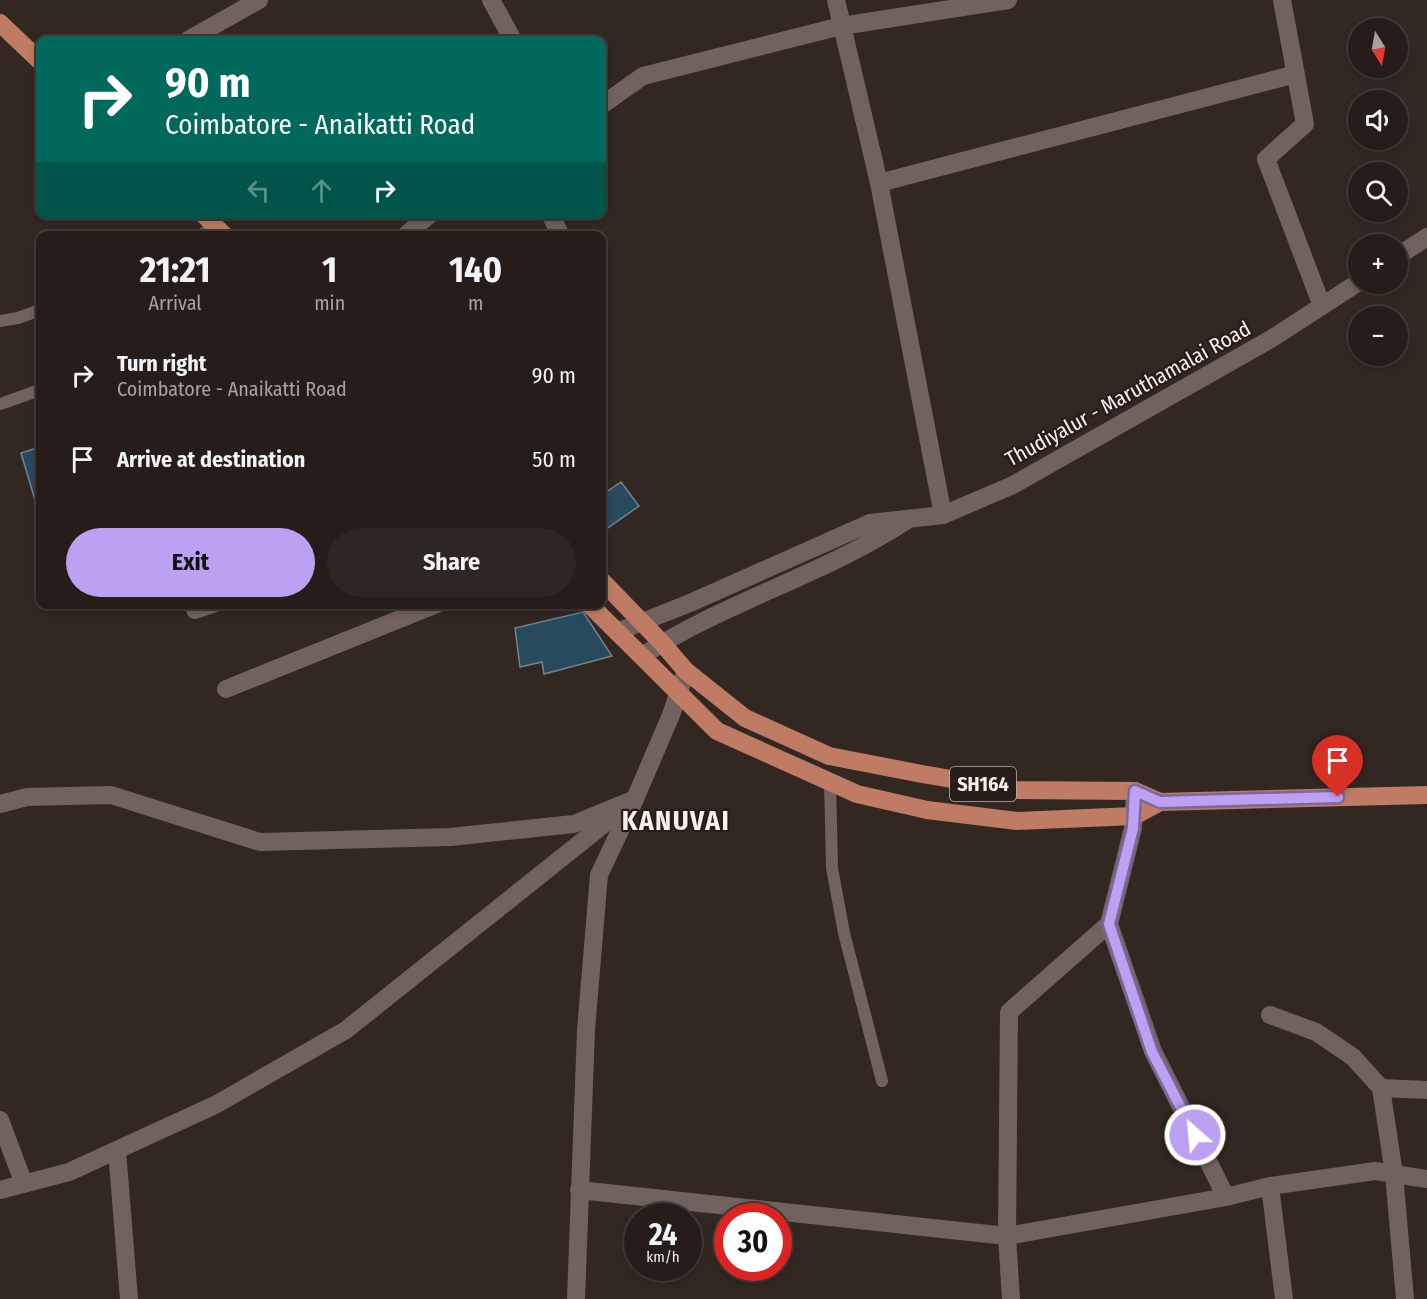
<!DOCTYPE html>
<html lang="en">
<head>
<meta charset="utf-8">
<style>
	body { margin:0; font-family:"Fira Sans Condensed",sans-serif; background:#2e2623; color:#f1f3f6; height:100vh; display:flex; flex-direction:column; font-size:22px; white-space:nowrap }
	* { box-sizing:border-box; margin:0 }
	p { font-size:20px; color:#a4a2a2 }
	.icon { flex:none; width:33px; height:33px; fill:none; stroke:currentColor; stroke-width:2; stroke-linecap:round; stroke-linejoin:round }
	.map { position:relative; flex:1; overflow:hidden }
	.sheet { position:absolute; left:36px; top:231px; width:570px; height:378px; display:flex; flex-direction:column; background:#261d1a; border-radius:12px; box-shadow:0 3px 9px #0003,0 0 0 2px #423b39 }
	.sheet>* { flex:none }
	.banner { position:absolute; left:36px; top:36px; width:570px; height:183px; border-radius:12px; box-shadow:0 3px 9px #0003,0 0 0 2px #423b39; background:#00695c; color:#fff; overflow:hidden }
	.needle { width:39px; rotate:169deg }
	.tools { position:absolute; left:1348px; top:18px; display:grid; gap:12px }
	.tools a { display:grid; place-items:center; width:60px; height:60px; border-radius:50%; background:#261d1a; box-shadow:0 3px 9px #0003,0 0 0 2px #423b39; font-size:30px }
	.speed { position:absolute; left:624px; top:1203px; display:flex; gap:12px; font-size:30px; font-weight:700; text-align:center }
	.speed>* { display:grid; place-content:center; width:78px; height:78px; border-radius:50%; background:#261d1a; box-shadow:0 3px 9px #0003,0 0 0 2px #423b39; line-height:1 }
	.speed small { font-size:15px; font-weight:400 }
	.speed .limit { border:9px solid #d22; background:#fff; color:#111 }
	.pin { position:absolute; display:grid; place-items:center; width:51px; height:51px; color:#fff; margin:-62px -26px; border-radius:50% 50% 50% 0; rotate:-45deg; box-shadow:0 0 6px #0007 }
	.pin .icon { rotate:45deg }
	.me { position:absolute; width:66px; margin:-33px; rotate:333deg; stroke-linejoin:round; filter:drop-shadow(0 0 4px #0008) }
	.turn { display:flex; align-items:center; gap:21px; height:126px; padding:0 30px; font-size:27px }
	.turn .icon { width:78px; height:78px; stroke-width:2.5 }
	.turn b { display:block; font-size:42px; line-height:51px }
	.lanes { display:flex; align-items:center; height:57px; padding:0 30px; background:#0003; justify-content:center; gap:30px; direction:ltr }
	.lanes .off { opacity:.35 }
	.eta { display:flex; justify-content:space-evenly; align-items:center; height:102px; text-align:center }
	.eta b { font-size:36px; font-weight:700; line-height:42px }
	.action { display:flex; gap:12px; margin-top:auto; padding:12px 30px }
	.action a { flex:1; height:69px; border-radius:36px; background:#bca0f2; color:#111; font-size:24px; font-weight:700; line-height:69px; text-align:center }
	.action a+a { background:#2e2623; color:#f1f3f6 }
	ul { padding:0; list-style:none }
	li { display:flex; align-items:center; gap:18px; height:84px; padding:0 30px }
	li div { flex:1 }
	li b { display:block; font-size:22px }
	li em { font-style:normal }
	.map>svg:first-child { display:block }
	.building { fill:#284a5f; stroke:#74828b; stroke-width:1.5 }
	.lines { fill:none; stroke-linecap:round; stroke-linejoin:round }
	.lane { stroke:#71625d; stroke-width:12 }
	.street { stroke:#71625d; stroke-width:18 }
	.secondary { stroke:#71625d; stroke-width:18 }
	.primary { stroke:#bf7b64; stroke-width:18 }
	.route-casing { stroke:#7a689d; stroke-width:15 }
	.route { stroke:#bca0f2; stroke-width:10 }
	.labels { text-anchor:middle; stroke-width:4.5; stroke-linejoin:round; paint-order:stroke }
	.shield { fill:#291d19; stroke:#bbb1ad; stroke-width:1.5 }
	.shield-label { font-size:20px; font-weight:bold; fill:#f9f0ed }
	.street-label { font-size:21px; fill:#f9f0ed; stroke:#291d19 }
	.district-label { font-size:27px; font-weight:bold; letter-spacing:1.5px; fill:#f9f0ed; stroke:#291d19 }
</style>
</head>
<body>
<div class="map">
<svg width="1427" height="1299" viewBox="0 0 1427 1299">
	<rect width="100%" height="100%" fill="#332722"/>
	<path class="building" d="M40,447v59l-3,1 -16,-54z
		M621,482l18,24 -37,26v-37z
		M583,612l29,44 -68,18 -2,-12 -22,5 -5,-39z"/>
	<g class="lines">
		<path class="lane" d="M199,236l17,-10
			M0,321l18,-3 22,-8
			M0,404l40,-14
			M830,781l2,87 12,65 38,148"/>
		<path class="street" d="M491,0l22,40
			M836,0l43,183 64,332
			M1282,0l23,124 -39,35 56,147
			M188,40l71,-40
			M602,105l41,-29 198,-50 167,-26
			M879,183l417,-109
			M550,214l11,22
			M405,236l25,-22
			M195,610l18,-6
			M226,689l211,-85
			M1135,791l-2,37 -24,96 44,127 73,146 44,-11 105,-15 52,8
			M1270,1015l46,17 37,25 28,31 13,86 11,125
			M1381,1088l46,2
			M0,1120l24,64
			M117,1150l12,149
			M1270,1186l14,113
			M0,1190l69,-18 146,-67 131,-75 283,-226
			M579,1190l428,46 219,-39
			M1011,1299l-4,-63 2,-224 100,-88"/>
		<path class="secondary" d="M1398,256l29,-19
			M617,632l73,-29 180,-80 73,-8 70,-30 258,-146 88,-57
			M642,656c82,-54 181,-81 264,-135
			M0,804l27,-7 84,-2 149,47 190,-5 124,-13 61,-25 36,-84 15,-44
			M576,1299l10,-269 13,-155 36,-76"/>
		<path class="primary" d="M0,23l40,38
			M203,214l22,22
			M602,581l60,62 24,28 59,47 84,38 93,18 94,16 119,1 25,11 267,-7
			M589,604l128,127 140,63 70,16 90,11 117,-5 26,-14"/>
	</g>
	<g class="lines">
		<g class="route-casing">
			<path id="route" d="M1195,1135l-43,-83 -43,-128 24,-96 2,-37 25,11 178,-5"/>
		</g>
		<use href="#route" class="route"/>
	</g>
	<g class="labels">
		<rect class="shield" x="950" y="767" width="66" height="34" rx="4.5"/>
		<g class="shield-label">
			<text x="983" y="791">SH164</text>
		</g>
		<g class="street-label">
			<text transform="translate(1128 394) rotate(-29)" y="7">Thudiyalur - Maruthamalai Road</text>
		</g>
		<g class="district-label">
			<text x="676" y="830">KANUVAI</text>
		</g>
	</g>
</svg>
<div class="tools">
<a><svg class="needle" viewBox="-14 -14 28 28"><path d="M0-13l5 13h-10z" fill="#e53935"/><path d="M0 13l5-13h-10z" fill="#a4a2a2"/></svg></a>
<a><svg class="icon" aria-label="sound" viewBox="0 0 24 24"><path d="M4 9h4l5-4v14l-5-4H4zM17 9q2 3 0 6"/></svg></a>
<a><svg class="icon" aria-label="search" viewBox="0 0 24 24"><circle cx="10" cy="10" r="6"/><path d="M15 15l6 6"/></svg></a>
<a>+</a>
<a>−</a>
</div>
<div class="speed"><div>24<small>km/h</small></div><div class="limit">30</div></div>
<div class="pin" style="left:1338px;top:797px;background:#d93025"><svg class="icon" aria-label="arrive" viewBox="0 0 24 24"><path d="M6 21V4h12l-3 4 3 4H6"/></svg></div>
<svg class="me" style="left:1195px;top:1135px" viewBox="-20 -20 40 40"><circle r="17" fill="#bca0f2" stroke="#fff" stroke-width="3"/><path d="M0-11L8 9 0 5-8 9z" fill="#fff"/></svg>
<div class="banner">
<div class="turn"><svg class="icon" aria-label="right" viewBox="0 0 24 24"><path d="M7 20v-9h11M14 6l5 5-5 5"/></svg><div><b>90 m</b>Coimbatore - Anaikatti Road</div></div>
<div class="lanes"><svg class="icon off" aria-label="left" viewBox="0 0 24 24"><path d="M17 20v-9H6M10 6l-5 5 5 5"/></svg><svg class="icon off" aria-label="ahead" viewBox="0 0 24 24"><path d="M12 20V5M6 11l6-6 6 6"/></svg><svg class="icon" aria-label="right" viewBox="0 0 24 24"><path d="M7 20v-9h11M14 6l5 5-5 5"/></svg></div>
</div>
<section class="sheet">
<div class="eta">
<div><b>21:21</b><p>Arrival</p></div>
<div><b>1</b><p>min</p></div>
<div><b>140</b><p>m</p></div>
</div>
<ul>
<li><svg class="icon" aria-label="right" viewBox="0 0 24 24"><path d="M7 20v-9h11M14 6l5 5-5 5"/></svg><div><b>Turn right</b><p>Coimbatore - Anaikatti Road</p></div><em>90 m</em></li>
<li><svg class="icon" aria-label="arrive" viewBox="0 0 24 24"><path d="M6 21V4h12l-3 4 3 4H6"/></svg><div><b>Arrive at destination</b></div><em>50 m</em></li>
</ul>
<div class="action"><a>Exit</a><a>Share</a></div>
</section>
</div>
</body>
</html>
